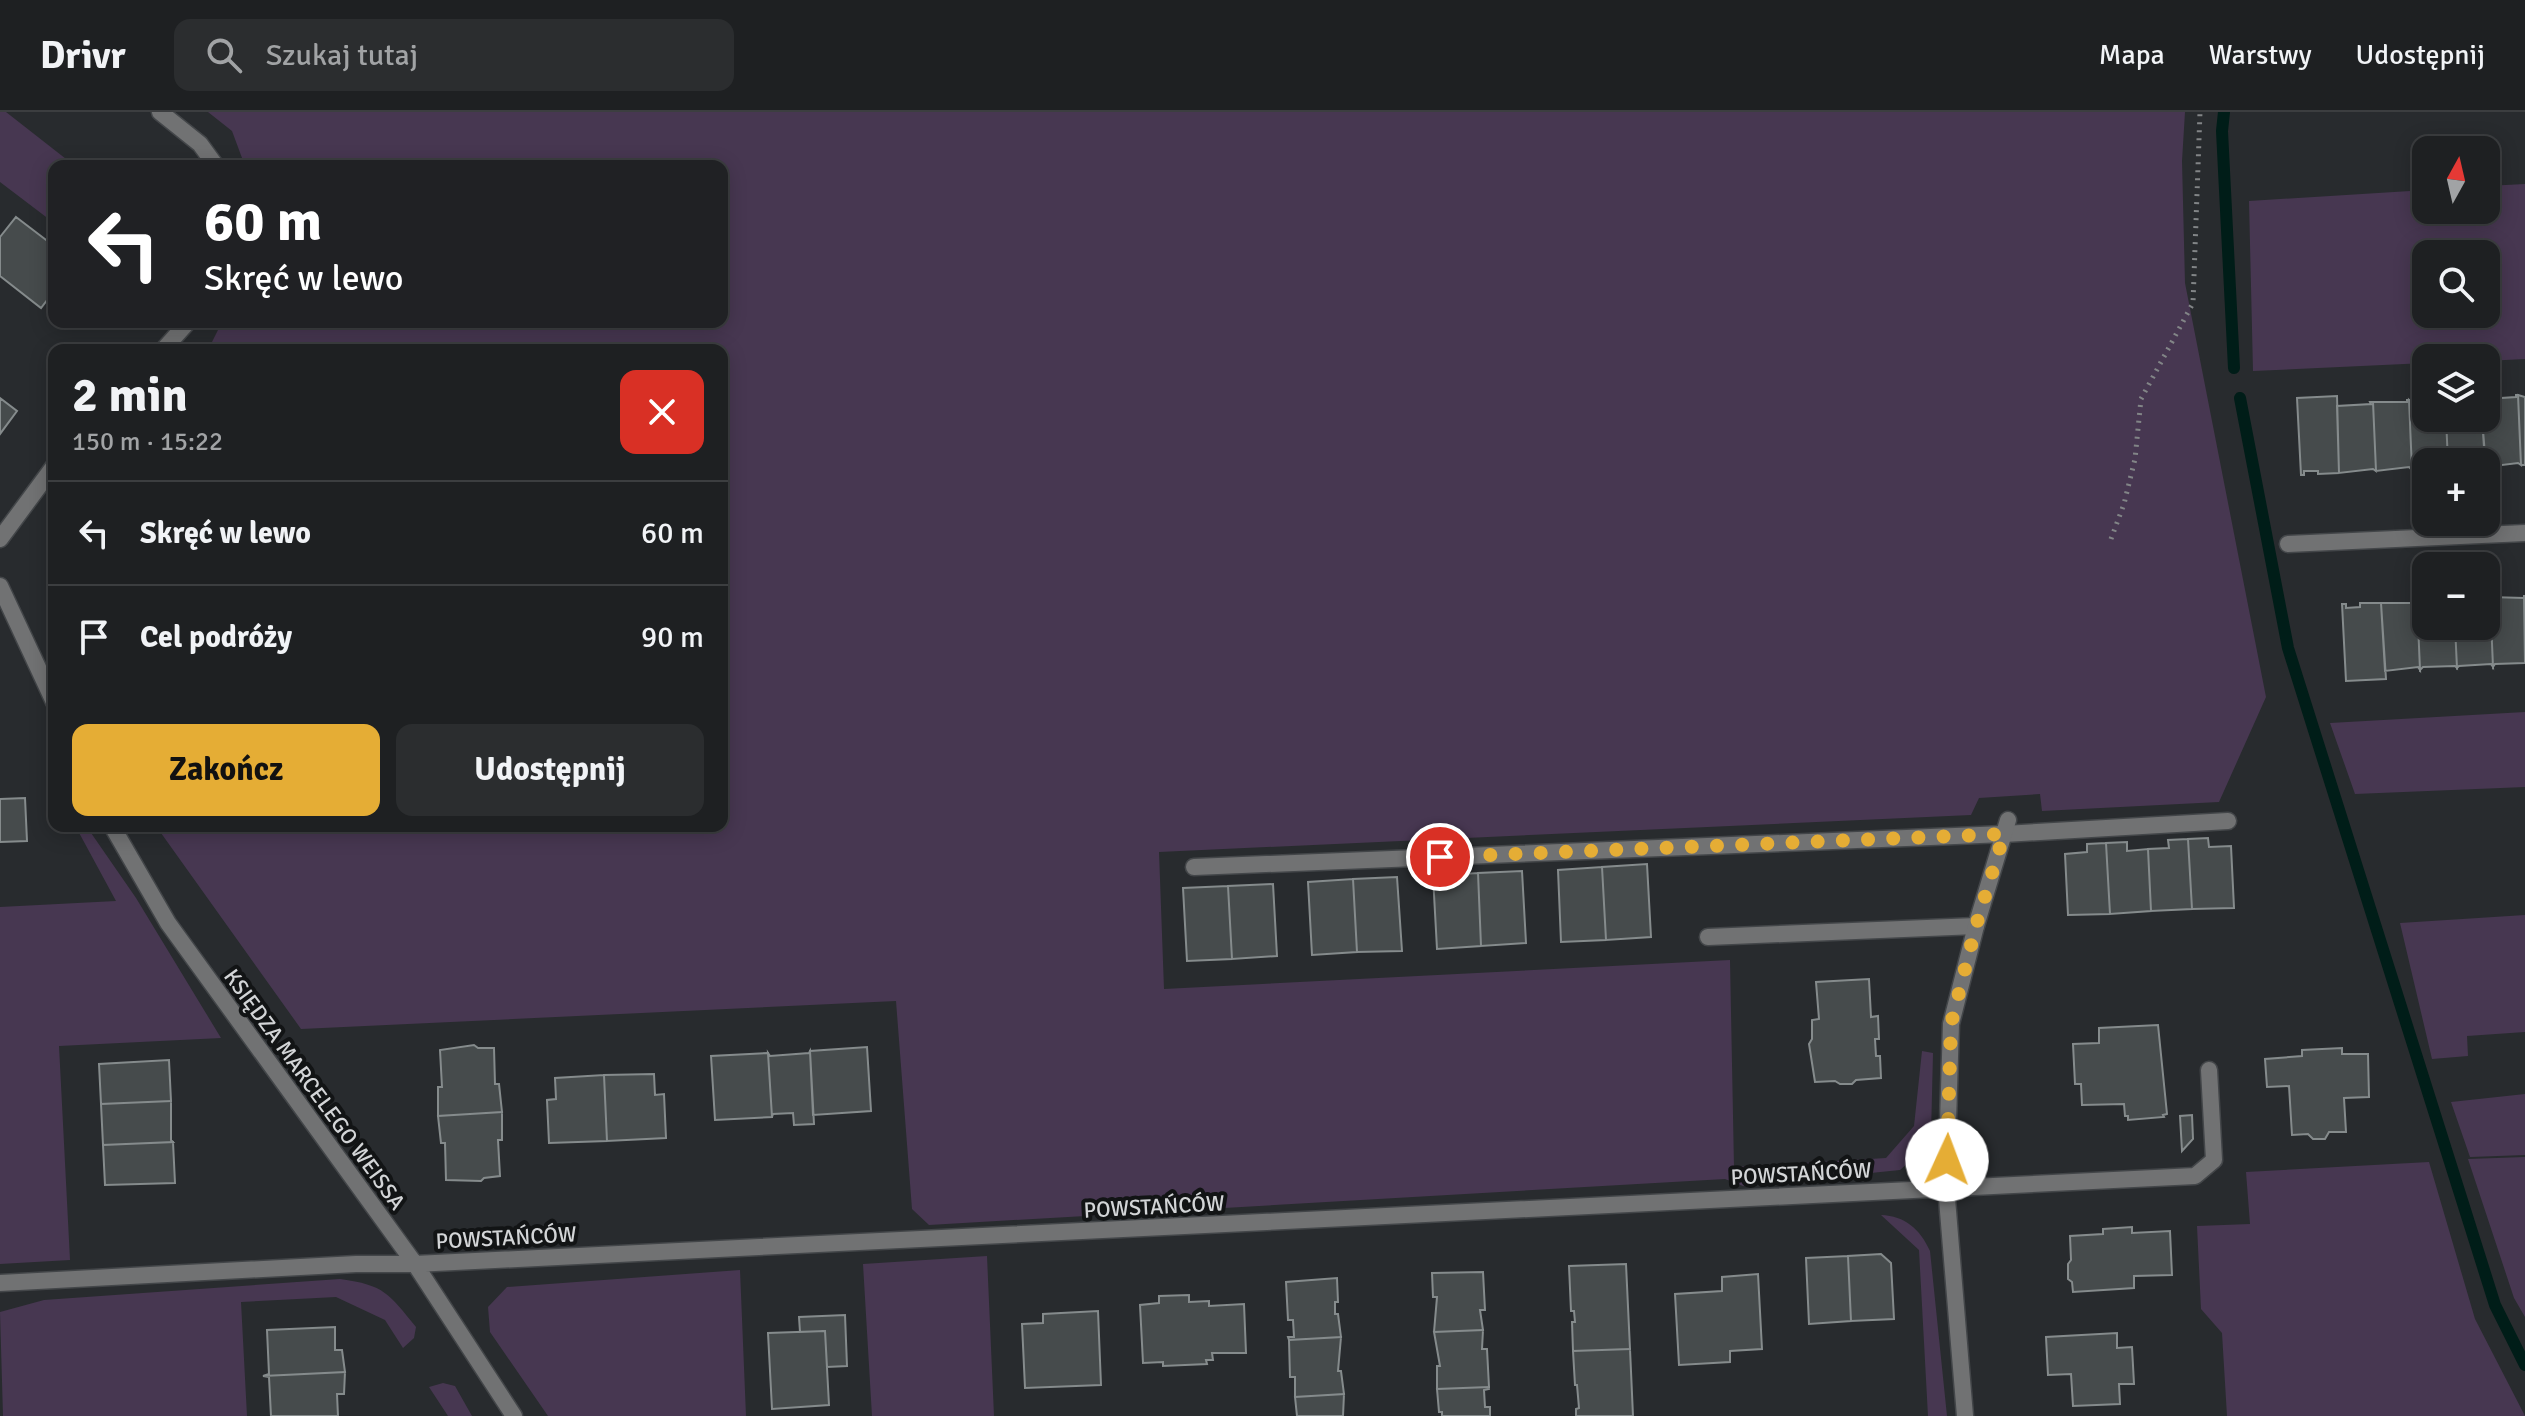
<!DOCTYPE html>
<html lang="pl">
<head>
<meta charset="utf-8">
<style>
	body { margin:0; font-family:Signika,sans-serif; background:#2b2d2f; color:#f1f3f6; height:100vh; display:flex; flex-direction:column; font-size:30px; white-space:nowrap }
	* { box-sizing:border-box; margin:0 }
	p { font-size:26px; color:#a1a3a5 }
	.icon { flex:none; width:44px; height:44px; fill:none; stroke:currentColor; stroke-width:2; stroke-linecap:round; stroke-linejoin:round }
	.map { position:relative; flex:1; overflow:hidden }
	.details { position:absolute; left:48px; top:232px; width:680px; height:488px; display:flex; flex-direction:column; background:#1e2022; border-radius:16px; box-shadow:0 4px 20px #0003,0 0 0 2px #3c3e40 }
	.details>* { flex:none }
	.banner { position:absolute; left:48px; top:48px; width:680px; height:168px; border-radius:16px; box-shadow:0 4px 20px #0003,0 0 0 2px #3c3e40; background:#202124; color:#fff; overflow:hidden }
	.needle { width:52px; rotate:8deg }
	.buttons { position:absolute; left:2412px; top:24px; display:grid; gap:16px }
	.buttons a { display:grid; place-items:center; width:88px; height:88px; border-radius:16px; background:#1e2022; box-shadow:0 4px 20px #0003,0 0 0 2px #3c3e40; font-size:40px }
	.pin { position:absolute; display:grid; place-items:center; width:68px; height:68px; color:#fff; margin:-34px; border:4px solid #fff; border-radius:50%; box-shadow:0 2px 8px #0007 }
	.me { position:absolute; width:88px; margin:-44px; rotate:2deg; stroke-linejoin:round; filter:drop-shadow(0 0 6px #0008) }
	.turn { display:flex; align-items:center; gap:28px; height:168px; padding:0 24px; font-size:36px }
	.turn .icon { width:104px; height:104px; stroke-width:2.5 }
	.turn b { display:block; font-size:56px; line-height:68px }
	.round { display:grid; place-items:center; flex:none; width:84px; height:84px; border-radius:16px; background:#2b2d2f }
	.summary { display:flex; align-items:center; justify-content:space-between; height:136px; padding:0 24px }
	h1 { font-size:48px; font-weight:800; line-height:60px }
	.button { display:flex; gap:16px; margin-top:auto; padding:16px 24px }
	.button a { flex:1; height:92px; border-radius:16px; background:#e5ad35; color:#111; font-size:32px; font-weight:800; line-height:92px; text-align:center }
	.button a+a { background:#2b2d2f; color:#f1f3f6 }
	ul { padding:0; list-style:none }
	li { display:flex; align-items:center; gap:24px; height:104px; padding:0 24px; border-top:2px solid #3c3e40 }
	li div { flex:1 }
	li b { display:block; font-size:30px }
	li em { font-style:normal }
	header { display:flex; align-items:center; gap:48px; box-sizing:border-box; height:112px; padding:0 40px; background:#1e2022; border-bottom:2px solid #3c3e40 }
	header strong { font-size:38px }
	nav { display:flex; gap:44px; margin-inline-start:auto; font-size:28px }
	.search { width:560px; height:72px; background:#2b2d2f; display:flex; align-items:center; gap:20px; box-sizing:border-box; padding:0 28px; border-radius:16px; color:#a1a3a5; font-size:30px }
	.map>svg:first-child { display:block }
	.green { fill:#473751; fill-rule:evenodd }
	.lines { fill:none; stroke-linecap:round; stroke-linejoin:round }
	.stream { stroke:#001d18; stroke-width:12 }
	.building { fill:#464b4c; stroke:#858b8c; stroke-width:2 }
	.service-casing { stroke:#434649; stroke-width:19 }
	.minor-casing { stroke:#434649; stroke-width:19 }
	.path { stroke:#828587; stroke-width:5; stroke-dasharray:2 6; stroke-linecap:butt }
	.service { stroke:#717273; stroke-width:16 }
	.minor { stroke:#717273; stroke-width:16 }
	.route { stroke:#e5ad35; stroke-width:14; stroke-dasharray:0 25.2 }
	.labels { text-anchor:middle; stroke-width:8; stroke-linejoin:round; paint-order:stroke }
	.street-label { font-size:22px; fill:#d3d5d7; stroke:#121415 }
</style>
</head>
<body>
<header>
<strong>Drivr</strong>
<div class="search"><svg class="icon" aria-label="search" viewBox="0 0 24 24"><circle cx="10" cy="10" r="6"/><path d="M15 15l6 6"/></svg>Szukaj tutaj</div>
<nav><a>Mapa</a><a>Warstwy</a><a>Udostępnij</a></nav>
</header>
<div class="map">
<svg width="2525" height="1304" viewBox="0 0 2525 1304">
	<rect width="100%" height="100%" fill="#282b2e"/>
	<path class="green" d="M0,0h6l69,54h-21v57l-54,-41z
		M208,0h1977l-3,49 3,122 81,414 -47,105 -177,9 -2,-17 -61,4 -8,17 -812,37 5,137 566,-29 4,207 152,-9 28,-32 8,-75 11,2 -2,82 -5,12 -26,23 -157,16 -18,-7 -796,46 -17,-16 -16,-208 -595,28 -145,-203h566v-476h-514l14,-28h500v-156h-477l-13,-35z
		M2525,72v175l-39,2v-3h-60v5l-173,8 -4,-170 177,-11v20h60v-24zM2426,142h60v60h-60z
		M2525,600v75l-170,7 -25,-71z
		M77,717l12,1 47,68 85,140 -162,8 11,214 -70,4v-357l116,-6z
		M2525,803v117l-58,4 1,20 -36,3 -32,-136z
		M2525,982v61l-55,2 -19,-55z
		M2525,1045v160l-11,-19 -46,-139z
		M2429,1050l46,157 50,97h-298l-5,-83 -21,-24 -4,-83 53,-2 -4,-52z
		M1881,1103c24,1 39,14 49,36l17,165h-19l-9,-166z
		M987,1144l7,160h-122l-9,-152z
		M740,1158l6,146h-198l-58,-84 -2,-25 19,-20z
		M340,1167c45,6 49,15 76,48l-2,11 -11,10 -18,-28 -49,-23 -95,5 6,114h-244l-3,-104 44,-12z
		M443,1271l12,3 17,30h-24l-19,-29z"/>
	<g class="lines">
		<path class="stream" d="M2224,0l-2,19 12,237
			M2240,286l48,250 207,657 30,60"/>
	</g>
	<path class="building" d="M16,105l38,29v45l-13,17 -41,-32v-39z
		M2516,283h2l3,70 -3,-2 -32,4 -4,-49h4v-19l30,-2z
		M2518,283l7,2v68h-4z
		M2337,284l2,77 -21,1v-3h-14v4h-3l-4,-77z
		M0,286l17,13 -17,23z
		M2407,288h2l3,70 -3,-3 -33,4 -3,-69h34z
		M2409,288l2,2 15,-1v17h20l2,44h-22v7l-14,1z
		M2370,290h3l3,69 -3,-2 -34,4 -2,-67 34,-2z
		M2446,306h36l3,44h-37z
		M2524,483l1,68 -30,1 -2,3 -3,-70 34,1z
		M2490,485l3,70 -2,-3 -32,2 -2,2 -2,-42h31v-26z
		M2417,488h9v26h29l2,42 -2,-2 -32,1 -3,3z
		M2417,488l3,70 -2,-3 -33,4 -4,-68h34z
		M2360,491h21l5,76 -40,2 -4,-77h4v4l14,-1z
		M25,686l2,43 -27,1v-43z
		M2208,726l1,9 22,-1 3,62 -42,1 -4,-70z
		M2188,727l4,70 -41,2 -3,-62 21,-1 -1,-8z
		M2127,730v9l21,-2 3,62 -41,3 -4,-71z
		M2106,731l4,71 -42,1 -3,-61 22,-2v-8z
		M1647,752l4,73 -45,3 -4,-73z
		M1602,755l4,73 -45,2 -3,-72z
		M1522,759l4,72 -45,3 -3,-73z
		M1478,761l3,73 -44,3 -4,-73z
		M1397,765l5,74 -45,1 -4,-73z
		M1353,767l4,73 -45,3 -4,-73z
		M1273,772l4,72 -45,3 -4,-73z
		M1228,774l4,73 -45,2 -4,-73z
		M1869,867l2,38 7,-1 1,23h-4l1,17h4l1,22 -25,2 -4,4h-12l-5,-3 -20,1 -6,-38 3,-5v-19l7,-1 -3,-37z
		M2158,913l9,89 -4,1 1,2 -36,3v-4h-3l-1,-12 -42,1 -1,-21h-6l-2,-40 26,-1v-15z
		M474,933l4,3h16l1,36h4l3,28 -64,4v-29h4l-2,-37z
		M867,935l4,64 -58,4 -3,-64z
		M2342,936v6h26l1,43 -25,1 2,34h-17l-4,7h-12l-5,-5 -16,1 -3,-49 -22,1 -2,-28 37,-3v-6z
		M810,939l4,73 -20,1 -1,-12 -20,1 -1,3 -4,-64 2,3 39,-3z
		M768,941l4,64 -57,3 -4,-64z
		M169,948l2,41 -70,3 -2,-40z
		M654,962l1,21 9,-1 2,44 -59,3 -3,-66z
		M604,963l3,66 -58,2 -2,-43 9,-1 -1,-21z
		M171,989v39l2,2 -70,3 -2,-41z
		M502,1000v28h-4l2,36 -16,2 -3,3 -35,-1 -1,-37h-4l-3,-27z
		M2192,1003l1,24 -11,12 -2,-35z
		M173,1030l2,41 -70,2 -2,-40z
		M2132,1115v6l38,-2 2,44 -38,1v12l-61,4 -1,-10 -4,-3v-15l3,-4 -1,-24 33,-2v-5z
		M1881,1142l10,9 3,56 -43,2 -3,-65z
		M1848,1144l3,65 -42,3 -3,-66z
		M1626,1152l4,85 -57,2 -1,-29h3l-1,-11h-3l-2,-45z
		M1483,1160l2,38h-5l3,20 -49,2 3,-35h-4l-1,-24z
		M1758,1162l4,75 -32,2v11l-51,3 -4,-71 47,-3v-14z
		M1337,1166l1,24h-3v12h3l3,23 -52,3 -1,-3h6l-1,-17h-5l-2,-38z
		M1189,1183v7l20,-1v5l35,-2 2,49h-34l1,7h-7l1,4 -44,2v-4l-20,1 -3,-58 19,-2v-7z
		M1098,1199l3,74 -76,3 -3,-64 21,-1v-9z
		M845,1203l2,51 -20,1 -2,-36 -25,1 -1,-15z
		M335,1215v23h7l3,22 -82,4 6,-2 -2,-44z
		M1483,1218l-1,19h5l2,38 -52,2v-23h3l-6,-34z
		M825,1219l4,74 -57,4 -4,-76z
		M2117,1221v15l15,-1 2,37h-15l1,20 -47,2 -2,-32 -23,1 -2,-38z
		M1341,1225l-3,34h3l3,23 -49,3v-20h-5l-1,-37z
		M1630,1237l3,67h-57v-7l3,-1 -2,-23h-2l-2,-34z
		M345,1260l-1,22h-7l1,22h-67l-2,-39 -6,-1z
		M1489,1275v2l-5,1 1,17h5v9h-48v-4h-3l-2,-23z
		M1344,1282l-1,22h-46l-2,-19z"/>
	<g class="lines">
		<g class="service-casing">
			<path id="service" d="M2288,432l237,-11
				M1194,755l810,-33 224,-13
				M1708,825l268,-11"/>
		</g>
		<g class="minor-casing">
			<path id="minor" d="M160,0l40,32 16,22
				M163,238l25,-28
				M0,427l54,-73
				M0,474l54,116
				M112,714l56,97 247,341 99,152
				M0,1171l356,-19h59l1780,-88 19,-16 -5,-90
				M1965,1304l-19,-229 5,-163 25,-98 32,-106"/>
		</g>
		<path class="path" d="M2111,427l13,-35 11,-45 6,-60 52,-96 7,-191"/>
		<use href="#service" class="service"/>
		<use href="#minor" class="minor"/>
	</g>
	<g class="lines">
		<path class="route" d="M1440,745l564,-23 -28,92 -25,98 -4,136"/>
	</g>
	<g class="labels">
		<g class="street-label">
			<text transform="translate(315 977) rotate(54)" y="8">KSIĘDZA MARCELEGO WEISSA</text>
			<text transform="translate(1801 1061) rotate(-3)" y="8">POWSTAŃCÓW</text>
			<text transform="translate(1154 1094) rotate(-3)" y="8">POWSTAŃCÓW</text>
			<text transform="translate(506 1125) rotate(-3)" y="8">POWSTAŃCÓW</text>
		</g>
	</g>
</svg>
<div class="buttons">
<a><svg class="needle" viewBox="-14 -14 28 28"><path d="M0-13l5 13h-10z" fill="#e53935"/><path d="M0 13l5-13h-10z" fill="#a1a3a5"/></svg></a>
<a><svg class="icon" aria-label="search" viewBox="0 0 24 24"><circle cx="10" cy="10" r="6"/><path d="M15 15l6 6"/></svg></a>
<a><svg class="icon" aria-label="layers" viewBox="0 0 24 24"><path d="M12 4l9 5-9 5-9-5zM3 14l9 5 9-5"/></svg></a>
<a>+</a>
<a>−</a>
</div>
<div class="pin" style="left:1440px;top:745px;background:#d93025"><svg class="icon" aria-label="arrive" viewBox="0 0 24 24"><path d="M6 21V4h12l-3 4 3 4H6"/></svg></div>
<svg class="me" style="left:1947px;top:1048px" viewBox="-20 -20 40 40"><circle r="19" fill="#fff"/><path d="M0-13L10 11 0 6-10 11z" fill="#e5ad35"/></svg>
<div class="banner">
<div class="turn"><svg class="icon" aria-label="left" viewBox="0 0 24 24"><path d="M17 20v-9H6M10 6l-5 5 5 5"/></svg><div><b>60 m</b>Skręć w lewo</div></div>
</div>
<section class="details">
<div class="summary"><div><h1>2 min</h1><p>150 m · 15:22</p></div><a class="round" style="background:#d93025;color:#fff"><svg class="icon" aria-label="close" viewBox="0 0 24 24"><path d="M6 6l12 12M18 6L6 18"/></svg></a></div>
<ul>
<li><svg class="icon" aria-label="left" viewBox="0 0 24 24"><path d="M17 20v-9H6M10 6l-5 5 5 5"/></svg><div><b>Skręć w lewo</b></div><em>60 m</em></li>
<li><svg class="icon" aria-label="arrive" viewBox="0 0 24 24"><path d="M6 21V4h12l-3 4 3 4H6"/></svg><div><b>Cel podróży</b></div><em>90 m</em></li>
</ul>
<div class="button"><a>Zakończ</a><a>Udostępnij</a></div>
</section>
</div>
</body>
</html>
